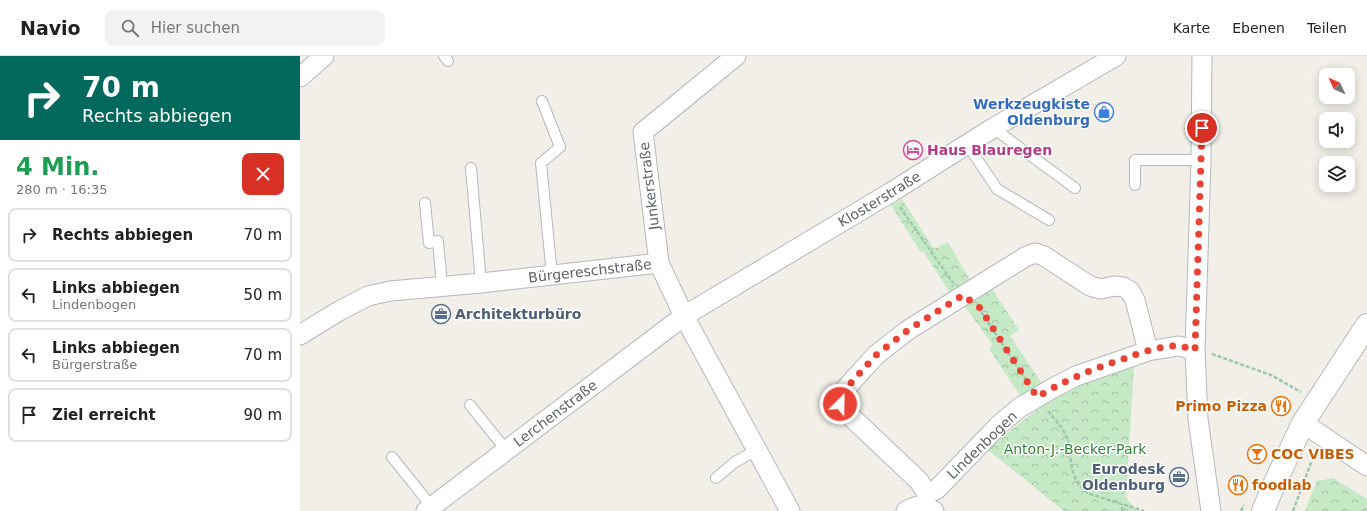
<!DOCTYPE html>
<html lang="de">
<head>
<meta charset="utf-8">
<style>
	body { margin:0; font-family:"DejaVu Sans",sans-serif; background:#f2f2f2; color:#222; height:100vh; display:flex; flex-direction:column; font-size:15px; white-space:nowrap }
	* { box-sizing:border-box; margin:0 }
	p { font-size:13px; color:#767676 }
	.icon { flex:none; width:22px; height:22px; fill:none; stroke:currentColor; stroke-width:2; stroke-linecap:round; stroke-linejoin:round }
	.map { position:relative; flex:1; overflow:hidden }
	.side { display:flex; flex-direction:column; background:#fff; width:300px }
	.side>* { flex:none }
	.guide { background:#00695c; color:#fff; overflow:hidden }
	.needle { width:26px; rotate:314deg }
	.tools { position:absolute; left:1019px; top:12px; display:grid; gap:8px }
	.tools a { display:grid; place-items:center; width:36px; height:36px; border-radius:8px; background:#fff; box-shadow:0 2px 10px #0003; font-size:20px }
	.pin { position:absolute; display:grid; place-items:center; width:34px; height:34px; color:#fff; margin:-17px; border:2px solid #fff; border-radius:50%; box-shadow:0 1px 4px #0007 }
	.me { position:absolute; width:44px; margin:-22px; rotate:23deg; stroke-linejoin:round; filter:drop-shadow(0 0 3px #0008) }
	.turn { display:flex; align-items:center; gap:14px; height:84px; padding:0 16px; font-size:18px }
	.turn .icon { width:52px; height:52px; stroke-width:2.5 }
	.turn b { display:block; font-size:28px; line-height:34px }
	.round { display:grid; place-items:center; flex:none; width:42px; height:42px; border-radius:8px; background:#f2f2f2 }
	.head { display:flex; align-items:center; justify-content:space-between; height:68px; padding:0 16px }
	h1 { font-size:24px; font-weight:800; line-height:30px; color:#1e9e55 }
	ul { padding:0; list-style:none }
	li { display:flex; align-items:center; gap:12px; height:54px; margin:0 8px 6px; padding:0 8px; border:2px solid #e0e0e0; border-radius:8px }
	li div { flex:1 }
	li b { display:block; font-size:15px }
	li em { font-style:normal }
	header { display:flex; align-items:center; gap:24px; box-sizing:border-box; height:56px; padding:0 20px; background:#fff; border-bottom:1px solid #e0e0e0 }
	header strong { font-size:19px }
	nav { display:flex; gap:22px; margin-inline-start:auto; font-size:14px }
	.search { width:280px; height:36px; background:#f2f2f2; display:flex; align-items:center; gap:10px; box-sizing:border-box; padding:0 14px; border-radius:8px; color:#767676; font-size:15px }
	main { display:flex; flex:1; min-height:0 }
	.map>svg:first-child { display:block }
	.park { fill:url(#park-crowns) }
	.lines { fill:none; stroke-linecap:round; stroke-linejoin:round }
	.lane-casing { stroke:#b5b8bc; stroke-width:12 }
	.street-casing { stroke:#b5b8bc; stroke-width:21 }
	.secondary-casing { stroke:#b6babf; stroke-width:24 }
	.path { stroke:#9cc7a9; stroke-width:2.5; stroke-dasharray:4 2; stroke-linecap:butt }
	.lane { stroke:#fff; stroke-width:10 }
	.street { stroke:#fff; stroke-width:19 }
	.secondary { stroke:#fff; stroke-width:22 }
	.route { stroke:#ea4335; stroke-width:7; stroke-dasharray:0 12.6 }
	.labels { text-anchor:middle; stroke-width:3; stroke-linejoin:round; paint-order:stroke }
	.shop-label { font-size:14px; font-weight:bold; fill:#366cbe; stroke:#fff; text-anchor:end }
	.hotel-label { font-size:14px; font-weight:bold; fill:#b23c85; stroke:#fff; text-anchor:start }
	.street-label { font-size:14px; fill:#5f6368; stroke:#fff }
	.service-label { font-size:14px; font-weight:bold; fill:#4e5e75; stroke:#fff; text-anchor:start }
	.food-label { font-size:14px; font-weight:bold; fill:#c56008; stroke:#fff; text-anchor:start }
	.park-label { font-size:14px; fill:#348238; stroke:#fff }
</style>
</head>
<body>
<header>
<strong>Navio</strong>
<div class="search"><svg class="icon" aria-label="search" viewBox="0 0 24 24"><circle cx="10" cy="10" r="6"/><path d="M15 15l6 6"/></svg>Hier suchen</div>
<nav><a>Karte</a><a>Ebenen</a><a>Teilen</a></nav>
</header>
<main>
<section class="side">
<div class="guide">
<div class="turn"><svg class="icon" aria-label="right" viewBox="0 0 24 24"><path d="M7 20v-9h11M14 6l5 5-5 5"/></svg><div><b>70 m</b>Rechts abbiegen</div></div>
</div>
<div class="head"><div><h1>4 Min.</h1><p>280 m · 16:35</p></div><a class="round" style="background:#d93025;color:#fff"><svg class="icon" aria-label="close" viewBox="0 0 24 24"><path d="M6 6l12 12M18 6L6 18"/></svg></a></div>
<ul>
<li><svg class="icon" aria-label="right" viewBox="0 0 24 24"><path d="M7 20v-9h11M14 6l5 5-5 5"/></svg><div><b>Rechts abbiegen</b></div><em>70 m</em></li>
<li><svg class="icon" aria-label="left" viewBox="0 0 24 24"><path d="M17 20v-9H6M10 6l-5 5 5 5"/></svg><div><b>Links abbiegen</b><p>Lindenbogen</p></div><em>50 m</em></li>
<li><svg class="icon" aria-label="left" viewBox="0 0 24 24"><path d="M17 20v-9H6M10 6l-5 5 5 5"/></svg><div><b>Links abbiegen</b><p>Bürgerstraße</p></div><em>70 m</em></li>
<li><svg class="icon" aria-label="arrive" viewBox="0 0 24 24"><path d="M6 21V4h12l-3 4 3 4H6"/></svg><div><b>Ziel erreicht</b></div><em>90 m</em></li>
</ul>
</section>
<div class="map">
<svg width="1067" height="455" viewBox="0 0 1067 455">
	<defs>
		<pattern id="park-crowns" width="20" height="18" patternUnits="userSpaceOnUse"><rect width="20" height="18" fill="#c5e8c5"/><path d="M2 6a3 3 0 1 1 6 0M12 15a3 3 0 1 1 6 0" fill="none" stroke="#a3c0a4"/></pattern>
	</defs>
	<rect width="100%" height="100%" fill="#f1efe8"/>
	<path class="park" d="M602,143l32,50 14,-7 23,40 -19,14 -29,-45h-3l-29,-46z
		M690,230l29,44 -9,6 33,49 -21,13 -33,-49 4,-4 -30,-41z
		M834,310l-8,131 10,14h-72l-77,-62 51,-40 -4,-6 20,-4 24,-13z
		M1033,422l34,21v12h-62l12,-30z"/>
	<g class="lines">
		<g class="lane-casing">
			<path id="lane" d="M144,0l4,5
				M242,45l18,46 -19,16 11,112
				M693,72l82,60
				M667,88l30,45 52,31
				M171,112l10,115
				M835,129v-25h66
				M125,147l4,40 9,-2 4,45
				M170,349l36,45
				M92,401l40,50
				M416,422l19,-16 22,-12"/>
		</g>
		<g class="street-casing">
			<g id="street">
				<path d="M902,0l-1,104 -6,190 3,69 13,92"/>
				<path d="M0,21l24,-21"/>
				<path d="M359,207l-16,-131 93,-76"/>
				<path id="s1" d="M0,279l39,-24 29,-15 22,-5 91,-8 178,-20 25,53 106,195"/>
				<path d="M848,295l-72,25 -23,12 -34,20 -20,17 -62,64 -10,5 -8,-13 -72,-68 -7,-9 1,-10 14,-16 21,-23 32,-25 117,-73 10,-4 9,3 46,30 11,3 13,-3 9,1 7,4 5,9 13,51 30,-5 17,4"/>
				<path d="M1003,367l64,43"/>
				<path id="s2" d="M126,455l258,-195 206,-123 103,-65 123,-72"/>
				<path d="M606,455c12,-7 16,-7 28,0"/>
			</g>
		</g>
		<g class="secondary-casing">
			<path id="secondary" d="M963,455l10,-24 30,-64 64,-98"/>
		</g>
		<path class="path" d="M600,151l53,76
			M678,251l50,76
			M912,298l59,21 30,17
			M748,355l13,16 7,12 4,30 3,9 7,10 8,6 54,17
			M822,455v-7
			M941,455l3,-6
			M993,455l22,-59"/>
		<use href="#lane" class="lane"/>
		<use href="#street" class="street"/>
		<use href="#secondary" class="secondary"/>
	</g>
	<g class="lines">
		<path class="route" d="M540,348l1,-10 35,-39 32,-25 55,-35 17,13 57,89c28,-17 58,-29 89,-39 16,-6 34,-12 51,-12 6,0 12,3 18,4l7,-222"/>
	</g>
	<defs>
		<g id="shop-ring" transform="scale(1)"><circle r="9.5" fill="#fff" stroke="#3f7fe0" stroke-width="1.5"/><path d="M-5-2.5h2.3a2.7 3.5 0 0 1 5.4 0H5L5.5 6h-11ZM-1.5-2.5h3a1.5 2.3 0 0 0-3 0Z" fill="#3f7fe0"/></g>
		<g id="hotel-ring" transform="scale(1)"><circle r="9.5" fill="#fff" stroke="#d1479c" stroke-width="1.5"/><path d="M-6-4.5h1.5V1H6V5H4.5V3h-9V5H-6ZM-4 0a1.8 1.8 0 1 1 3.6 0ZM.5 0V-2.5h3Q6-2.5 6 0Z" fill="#d1479c"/></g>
		<g id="office-ring" transform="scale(1)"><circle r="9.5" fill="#fff" stroke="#5c6f8a" stroke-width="1.5"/><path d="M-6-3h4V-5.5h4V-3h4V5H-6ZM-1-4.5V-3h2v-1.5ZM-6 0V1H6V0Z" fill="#5c6f8a"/></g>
		<g id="restaurant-ring" transform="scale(1)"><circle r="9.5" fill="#fff" stroke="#e8710a" stroke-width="1.5"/><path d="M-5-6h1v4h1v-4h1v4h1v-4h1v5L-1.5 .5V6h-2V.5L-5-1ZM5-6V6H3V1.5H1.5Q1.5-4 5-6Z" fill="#e8710a"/></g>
		<g id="bar-ring" transform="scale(1)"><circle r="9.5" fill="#fff" stroke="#e8710a" stroke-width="1.5"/><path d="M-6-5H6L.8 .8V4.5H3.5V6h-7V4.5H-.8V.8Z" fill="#e8710a"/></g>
	</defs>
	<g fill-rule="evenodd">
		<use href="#shop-ring" x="804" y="56"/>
		<use href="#hotel-ring" x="613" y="94"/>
		<use href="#office-ring" x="141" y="258"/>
		<use href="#restaurant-ring" x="981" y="350"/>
		<use href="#bar-ring" x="957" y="398"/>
		<use href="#office-ring" x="879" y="421"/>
		<use href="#restaurant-ring" x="938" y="429"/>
	</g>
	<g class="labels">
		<g class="shop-label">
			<text x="790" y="53">Werkzeugkiste<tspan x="790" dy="16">Oldenburg</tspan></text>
		</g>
		<g class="hotel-label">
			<text x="627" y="99">Haus Blauregen</text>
		</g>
		<g class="street-label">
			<text transform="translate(349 130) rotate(-97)" y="5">Junkerstraße</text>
			<text dy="5" stroke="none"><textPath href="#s2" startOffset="551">Klosterstraße</textPath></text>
			<text dy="5" stroke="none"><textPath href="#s1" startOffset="302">Bürgereschstraße</textPath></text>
			<text dy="5" stroke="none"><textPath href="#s2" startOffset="162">Lerchenstraße</textPath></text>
			<text transform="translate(682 389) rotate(-44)" y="5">Lindenbogen</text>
		</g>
		<g class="service-label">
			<text x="155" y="263">Architekturbüro</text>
			<text x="865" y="418" text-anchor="end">Eurodesk<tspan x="865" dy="16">Oldenburg</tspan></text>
		</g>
		<g class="food-label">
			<text x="967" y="355" text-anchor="end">Primo Pizza</text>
			<text x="971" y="403">COC VIBES</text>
			<text x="952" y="434">foodlab</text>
		</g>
		<g class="park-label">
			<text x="775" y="398">Anton-J.-Becker-Park</text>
		</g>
	</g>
</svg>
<div class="tools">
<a><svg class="needle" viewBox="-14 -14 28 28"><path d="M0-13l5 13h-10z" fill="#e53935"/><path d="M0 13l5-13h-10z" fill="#767676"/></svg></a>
<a><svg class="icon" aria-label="sound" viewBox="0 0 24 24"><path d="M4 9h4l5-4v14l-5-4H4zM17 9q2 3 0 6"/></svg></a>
<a><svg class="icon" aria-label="layers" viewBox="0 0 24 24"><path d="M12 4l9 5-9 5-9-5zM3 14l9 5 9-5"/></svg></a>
</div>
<div class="pin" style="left:902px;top:72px;background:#d93025"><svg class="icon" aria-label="arrive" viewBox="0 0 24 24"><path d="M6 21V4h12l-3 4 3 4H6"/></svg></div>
<svg class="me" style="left:540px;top:348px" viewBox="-20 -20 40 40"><circle r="17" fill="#ea4335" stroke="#fff" stroke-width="3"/><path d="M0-11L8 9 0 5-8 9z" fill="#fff"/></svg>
</div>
</main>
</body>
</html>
